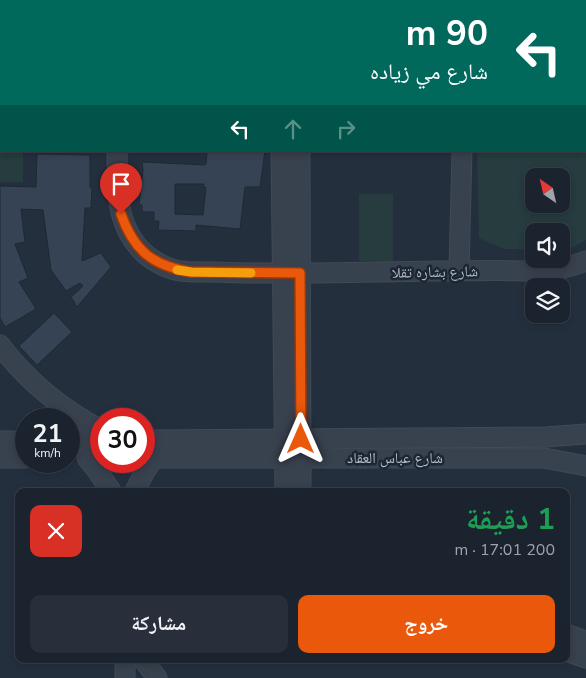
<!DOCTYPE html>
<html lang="ar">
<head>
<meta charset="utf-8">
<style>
	body { margin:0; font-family:"Nunito Sans","Noto Naskh Arabic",sans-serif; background:#282f3a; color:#f1f3f6; direction:rtl; height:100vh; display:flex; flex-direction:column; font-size:19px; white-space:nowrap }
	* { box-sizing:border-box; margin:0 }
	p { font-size:16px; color:#a0a4aa }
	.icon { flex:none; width:28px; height:28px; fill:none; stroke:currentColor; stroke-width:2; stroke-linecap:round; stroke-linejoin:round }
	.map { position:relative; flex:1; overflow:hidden; direction:ltr }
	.panel { position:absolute; left:15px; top:488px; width:555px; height:175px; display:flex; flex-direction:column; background:#1b232e; border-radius:10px; box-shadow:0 2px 8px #0003,0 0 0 1px #39404a; direction:rtl }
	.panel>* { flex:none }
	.hud { position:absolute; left:0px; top:0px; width:586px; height:152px; box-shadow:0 2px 8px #0003,0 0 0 1px #39404a; direction:rtl; background:#00695c; color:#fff; overflow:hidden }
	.needle { width:32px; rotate:326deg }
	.tools { position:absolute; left:525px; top:168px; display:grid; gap:10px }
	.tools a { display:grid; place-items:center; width:45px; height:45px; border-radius:10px; background:#1b232e; box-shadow:0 2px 8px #0003,0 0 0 1px #39404a; font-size:25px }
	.speed { position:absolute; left:15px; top:408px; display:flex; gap:10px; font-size:25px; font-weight:700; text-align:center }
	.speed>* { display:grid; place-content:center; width:65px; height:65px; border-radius:50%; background:#1b232e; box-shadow:0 2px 8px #0003,0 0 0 1px #39404a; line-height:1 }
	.speed small { font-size:12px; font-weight:400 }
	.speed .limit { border:8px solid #d22; background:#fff; color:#111 }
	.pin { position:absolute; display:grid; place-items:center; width:42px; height:42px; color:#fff; margin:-51px -21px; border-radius:50% 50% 50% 0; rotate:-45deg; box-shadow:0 0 5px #0007 }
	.pin .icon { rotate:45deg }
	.me { position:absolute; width:55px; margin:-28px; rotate:0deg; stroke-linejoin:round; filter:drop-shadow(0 0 4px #0008) }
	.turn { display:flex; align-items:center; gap:18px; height:105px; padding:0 15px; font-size:22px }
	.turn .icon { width:65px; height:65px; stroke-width:2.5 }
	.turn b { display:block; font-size:35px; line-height:42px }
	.lanes { display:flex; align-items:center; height:48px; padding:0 15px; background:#0003; justify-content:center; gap:25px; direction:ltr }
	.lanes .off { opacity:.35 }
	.round { display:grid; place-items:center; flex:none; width:52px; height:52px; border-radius:10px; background:#282f3a }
	.overview { display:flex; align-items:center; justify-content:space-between; height:85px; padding:0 15px }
	h1 { font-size:30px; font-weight:700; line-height:38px; color:#1e9e55 }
	.button { display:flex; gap:10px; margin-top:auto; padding:10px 15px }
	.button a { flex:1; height:58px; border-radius:10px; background:#ea580c; color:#fff; font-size:20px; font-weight:700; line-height:58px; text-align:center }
	.button a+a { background:#282f3a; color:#f1f3f6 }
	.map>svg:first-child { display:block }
	.green { fill:#263c3f; fill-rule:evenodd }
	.building { fill:#364354; stroke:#1f2835; fill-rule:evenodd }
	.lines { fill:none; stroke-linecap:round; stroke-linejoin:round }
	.minor-casing { stroke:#414a57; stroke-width:21 }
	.minor { stroke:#38414e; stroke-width:19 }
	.route-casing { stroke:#983908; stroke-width:12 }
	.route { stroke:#ea580c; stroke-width:9 }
	.slow { stroke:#f59e0b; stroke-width:9 }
	.labels { text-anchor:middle; stroke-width:5; stroke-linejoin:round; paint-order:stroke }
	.street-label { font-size:15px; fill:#b4bcc9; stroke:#1d2633 }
</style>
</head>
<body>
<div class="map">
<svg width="586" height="678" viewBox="0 0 586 678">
	<rect width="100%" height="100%" fill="#242f3e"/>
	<path class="green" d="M586,60v180l-12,7 -13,1v-17h-27v18h-30l-25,-11 -2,-87h108v-90zM534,176h27v28h-27z
		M0,148h1v3h22v31h-23z
		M359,194h34v67h-34z"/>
	<path class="building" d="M207,151h58l-5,36h-15l-5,42 -44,-4v6l-38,-1 1,-9h-5v-9h-12v-7h-3l4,-35 -1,-8 63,3 1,-1zM175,184h29l-1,3h3l-3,28 -28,-1z
		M37,154l53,1v32l2,1 -1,20h-6l-3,53 19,-8 10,14 -34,40 -6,-10 12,-11 -3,-3 -14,8 -15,-21 -8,-60 -22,-1 4,33 -10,2 13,34 -9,4 17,27 -31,18 -5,-9v-132l36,1z
		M54,313l18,19 -35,33 -18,-19z"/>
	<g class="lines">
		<g class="minor-casing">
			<path id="minor" d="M99,0v1
				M267,0l1,1
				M284,0l1,1
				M444,0v1
				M469,0v1
				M585,39l1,-1
				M117,151c1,39 -3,74 28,103 8,7 20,13 30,16 13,3 26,2 38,2 19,1 38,1 57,1 90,1 180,-4 270,-2 16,-1 31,-4 46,-10
				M281,151l4,340
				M300,151l1,340
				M459,271l3,-120
				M0,345c27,36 62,64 101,85
				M69,440h32
				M144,440l402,-3 40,-3
				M0,441h26
				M0,458h26
				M87,458l9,11 15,22
				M144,458h400l42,8
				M135,491l9,-18 10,-15
				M566,634l20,7
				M566,651l20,7
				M125,659v19
				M143,659l14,19"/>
		</g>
		<use href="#minor" class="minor"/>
	</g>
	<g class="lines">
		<g class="route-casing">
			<path id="route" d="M121,214c13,37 32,52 70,58l109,1 1,166"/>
		</g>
		<use href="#route" class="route"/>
		<path class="slow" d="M177,270l14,2 60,1"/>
	</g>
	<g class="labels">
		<g class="street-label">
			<text transform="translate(435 272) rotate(-1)" y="5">شارع بشاره تقلا</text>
			<text x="395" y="463">شارع عباس العقاد</text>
		</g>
	</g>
</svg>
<div class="tools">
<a><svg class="needle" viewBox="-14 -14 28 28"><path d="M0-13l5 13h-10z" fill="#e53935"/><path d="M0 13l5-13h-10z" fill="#a0a4aa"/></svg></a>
<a><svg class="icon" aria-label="sound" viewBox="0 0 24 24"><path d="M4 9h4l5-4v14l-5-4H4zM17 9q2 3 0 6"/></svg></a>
<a><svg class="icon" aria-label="layers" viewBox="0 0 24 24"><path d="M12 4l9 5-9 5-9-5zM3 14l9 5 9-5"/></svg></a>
</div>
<div class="speed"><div>21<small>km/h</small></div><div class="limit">30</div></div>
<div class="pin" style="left:121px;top:214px;background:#d93025"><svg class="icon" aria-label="arrive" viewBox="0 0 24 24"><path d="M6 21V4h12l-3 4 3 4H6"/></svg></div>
<svg class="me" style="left:301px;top:439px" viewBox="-20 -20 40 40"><path d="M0-17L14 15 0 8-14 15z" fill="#ea580c" stroke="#fff" stroke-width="4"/></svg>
<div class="hud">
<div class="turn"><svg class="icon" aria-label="left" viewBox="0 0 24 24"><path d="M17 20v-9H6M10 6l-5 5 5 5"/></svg><div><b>90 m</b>شارع مي زياده</div></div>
<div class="lanes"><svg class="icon" aria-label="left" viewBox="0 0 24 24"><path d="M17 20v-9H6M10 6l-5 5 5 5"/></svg><svg class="icon off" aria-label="ahead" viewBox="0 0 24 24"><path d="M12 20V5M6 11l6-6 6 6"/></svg><svg class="icon off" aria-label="right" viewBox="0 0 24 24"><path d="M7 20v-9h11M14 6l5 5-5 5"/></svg></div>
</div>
<section class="panel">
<div class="overview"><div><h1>1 دقيقة</h1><p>200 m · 17:01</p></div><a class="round" style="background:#d93025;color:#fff"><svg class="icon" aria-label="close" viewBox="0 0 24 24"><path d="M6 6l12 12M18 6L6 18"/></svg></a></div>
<div class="button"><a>خروج</a><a>مشاركة</a></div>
</section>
</div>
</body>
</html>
